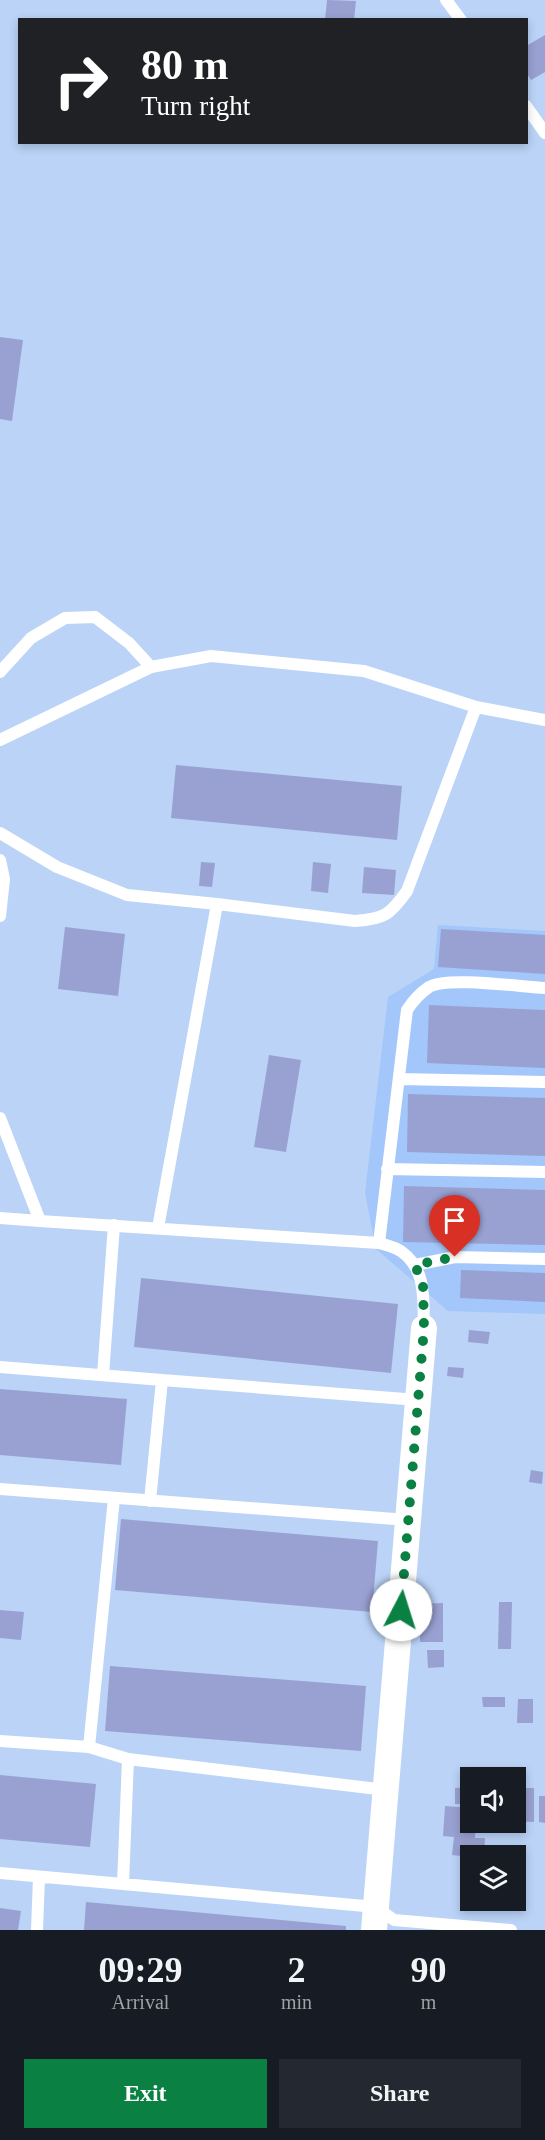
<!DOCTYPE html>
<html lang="en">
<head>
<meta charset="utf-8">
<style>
	body { margin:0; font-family:Georgia,serif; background:#242831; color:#f1f3f6; height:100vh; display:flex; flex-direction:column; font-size:22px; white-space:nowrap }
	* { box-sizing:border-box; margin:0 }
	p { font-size:20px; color:#9ea1a6 }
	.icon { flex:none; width:33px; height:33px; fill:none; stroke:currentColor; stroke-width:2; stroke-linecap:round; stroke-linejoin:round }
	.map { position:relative; height:1930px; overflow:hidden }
	.sheet { display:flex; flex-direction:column; background:#171b24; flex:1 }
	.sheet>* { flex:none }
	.top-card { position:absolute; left:18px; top:18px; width:510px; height:126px; border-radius:0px; box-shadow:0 3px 9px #0003; background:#202124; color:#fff; overflow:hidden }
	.tools { position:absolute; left:460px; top:1767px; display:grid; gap:12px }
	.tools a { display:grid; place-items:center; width:66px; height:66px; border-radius:0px; background:#171b24; box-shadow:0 3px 9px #0003; font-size:30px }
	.pin { position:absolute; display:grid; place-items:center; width:51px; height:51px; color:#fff; margin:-62px -26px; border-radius:50% 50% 50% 0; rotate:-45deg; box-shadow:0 0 6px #0007 }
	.pin .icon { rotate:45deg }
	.me { position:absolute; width:66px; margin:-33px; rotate:5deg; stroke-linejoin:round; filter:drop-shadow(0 0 4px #0008) }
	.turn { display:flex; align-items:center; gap:21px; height:126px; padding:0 24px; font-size:27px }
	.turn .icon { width:78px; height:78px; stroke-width:2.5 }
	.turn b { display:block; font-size:42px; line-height:51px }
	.eta { display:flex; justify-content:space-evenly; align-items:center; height:102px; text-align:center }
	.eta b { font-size:36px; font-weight:700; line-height:42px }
	.button { display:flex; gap:12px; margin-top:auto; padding:12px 24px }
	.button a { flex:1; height:69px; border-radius:0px; background:#0b8043; color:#fff; font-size:24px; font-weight:700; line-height:69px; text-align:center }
	.button a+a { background:#242831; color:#f1f3f6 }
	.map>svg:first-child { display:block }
	.built { fill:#a3c7fa }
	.building { fill:#99a1d2 }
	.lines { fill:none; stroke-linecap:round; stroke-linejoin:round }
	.lane { stroke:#fff; stroke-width:12 }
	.street { stroke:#fff; stroke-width:26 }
	.route { stroke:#0b8043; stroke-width:10; stroke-dasharray:0 18 }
</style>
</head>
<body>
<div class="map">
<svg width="545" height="1930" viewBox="0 0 545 1930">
	<rect width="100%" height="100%" fill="#bad3f7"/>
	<path class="built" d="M438,925l107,6v383l-97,-3 -72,-62 -11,-56 23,-196 46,-28z"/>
	<path class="building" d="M327,0l29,1 -2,19h-29z
		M545,35v37l-14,8 -5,-8v-26z
		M0,337l23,3 -11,81 -12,-2z
		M176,765l226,21 -5,54 -226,-22z
		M201,862l14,1 -3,24 -13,-1z
		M313,862l18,2 -3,29 -17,-2z
		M364,867l32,3 -2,25 -32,-2z
		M65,927l60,7 -7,62 -60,-7z
		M441,929l104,6v39l-107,-7z
		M429,1005l116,5v58l-118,-5z
		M269,1055l32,5 -15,92 -32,-5z
		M408,1094l137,4v58l-138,-4z
		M404,1186l141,4v55l-142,-3z
		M461,1270l84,3v29l-85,-4z
		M141,1278l257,26 -7,69 -257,-26z
		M469,1330l21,2 -2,12 -20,-2z
		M448,1367l16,1 -1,10 -16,-2z
		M0,1389l127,10 -6,66 -121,-10z
		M531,1470l12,2 -1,12 -13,-2z
		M121,1519l257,22 -6,71 -257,-22z
		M499,1602h13l-1,47h-13z
		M443,1603v39h-23v-38z
		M0,1610l24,2 -3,28 -21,-2z
		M427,1650h17v17l-16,1z
		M110,1666l256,20 -5,65 -256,-20z
		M482,1697h23v10h-22z
		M518,1699h15v24h-16z
		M0,1775l96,9 -6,63 -90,-8z
		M471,1787v17h-16v-16z
		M516,1788h18v34l-18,-1z
		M539,1796h6v27l-6,-1z
		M445,1806l26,2v14h5l-1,16h10l-1,18h-13v13h-11l1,-13 -9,-1 2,-18 -11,-1z
		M86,1902l260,24v4h-262z
		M0,1908l21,3 -3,19h-18z"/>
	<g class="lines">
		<path class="lane" d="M446,0l15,20
			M526,106l19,27
			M0,672l31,-34 34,-20 30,-1 34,26 22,24 60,-11 153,15 112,36 69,13
			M0,740l151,-73
			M0,833l57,34 70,28 90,9
			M0,860l4,19 -4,37
			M399,1079l146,3
			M0,1118l40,103 339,22c7,2 17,4 23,9 25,18 21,49 22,76
			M387,1169l158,3
			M0,1218l40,3
			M158,1228l59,-324 138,17c29,-2 35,-6 52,-30l69,-184
			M379,1243l28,-233c6,-9 13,-17 22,-23 18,-11 92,0 116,1
			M415,1265l40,-8 90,2
			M0,1367l162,13
			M103,1375l11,-150
			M0,1489l408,31
			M150,1501l12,-121 256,20
			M0,1741l89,6 39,12 258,31
			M89,1747l25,-249
			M0,1873l123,11 5,-125
			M123,1884l253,23 18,13 117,10
			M37,1930l2,-53"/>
		<path class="street" d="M374,1930l50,-602"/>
	</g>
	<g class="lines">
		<path class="route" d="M401,1610l23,-282 -1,-43 -8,-20 40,-8"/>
	</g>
</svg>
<div class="tools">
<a><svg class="icon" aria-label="sound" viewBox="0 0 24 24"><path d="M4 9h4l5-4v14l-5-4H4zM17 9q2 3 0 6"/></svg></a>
<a><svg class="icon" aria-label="layers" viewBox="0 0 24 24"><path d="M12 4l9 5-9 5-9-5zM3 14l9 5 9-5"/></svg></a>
</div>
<div class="pin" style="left:455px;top:1257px;background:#d93025"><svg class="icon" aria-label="arrive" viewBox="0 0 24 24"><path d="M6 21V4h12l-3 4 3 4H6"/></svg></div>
<svg class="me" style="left:401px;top:1610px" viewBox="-20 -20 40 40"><circle r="19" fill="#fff"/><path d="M0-13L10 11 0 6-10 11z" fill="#0b8043"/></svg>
<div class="top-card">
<div class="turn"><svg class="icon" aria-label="right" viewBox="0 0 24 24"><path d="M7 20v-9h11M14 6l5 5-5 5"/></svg><div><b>80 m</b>Turn right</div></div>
</div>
</div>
<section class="sheet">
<div class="eta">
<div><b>09:29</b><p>Arrival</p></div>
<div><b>2</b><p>min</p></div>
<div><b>90</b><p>m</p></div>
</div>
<div class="button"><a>Exit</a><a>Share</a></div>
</section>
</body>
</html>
